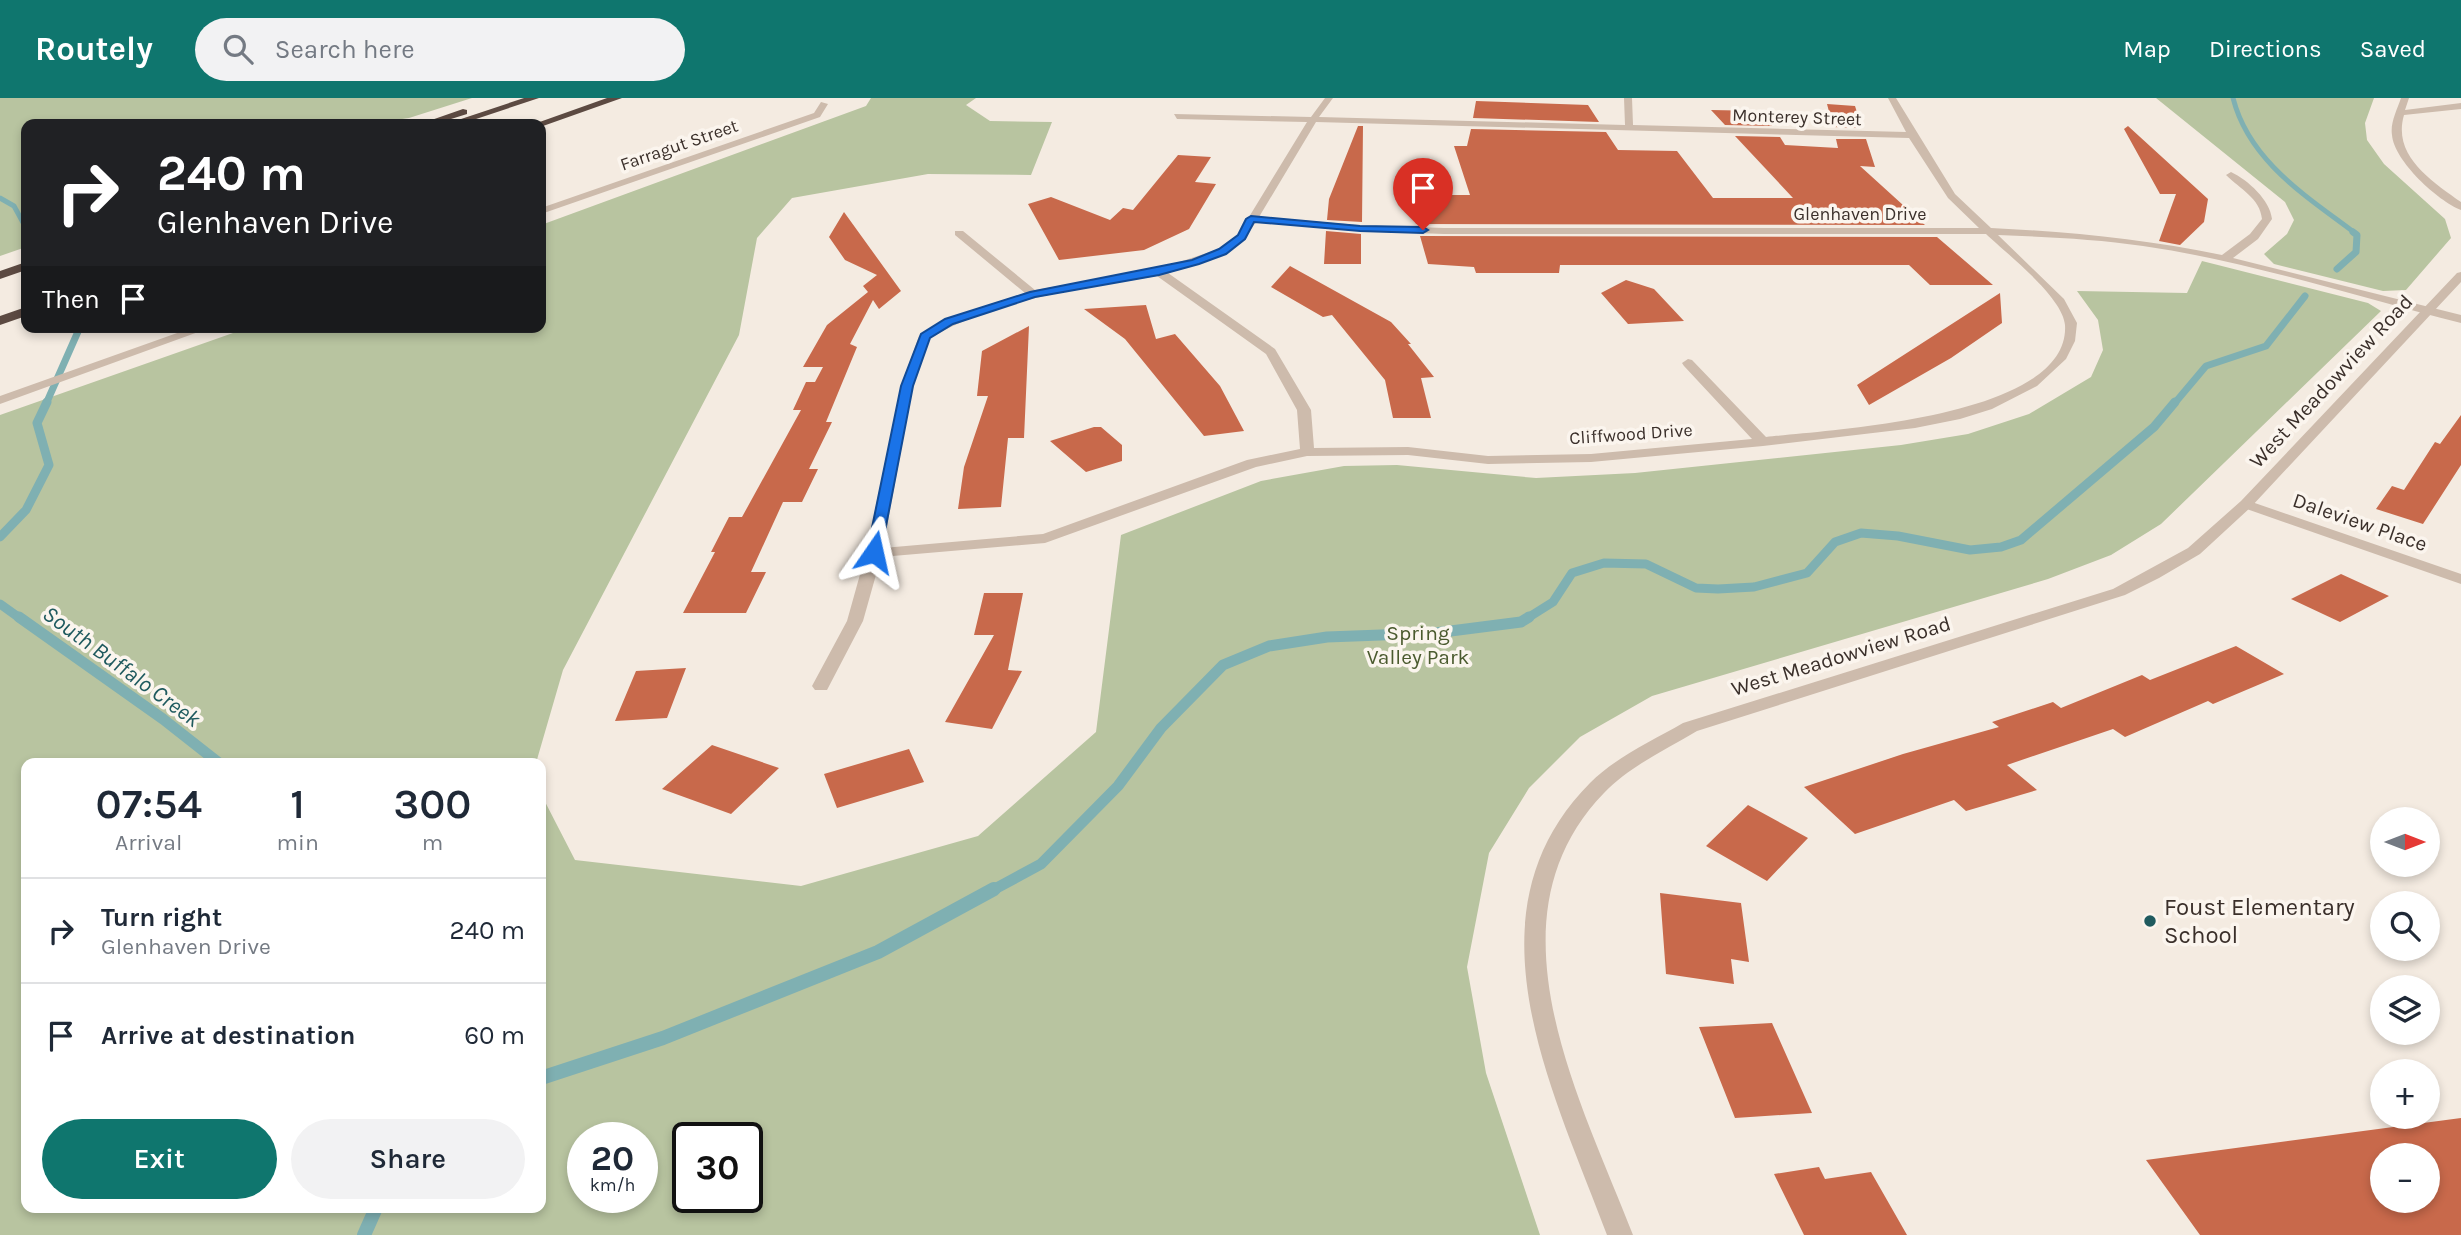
<!DOCTYPE html>
<html lang="en">
<head>
<meta charset="utf-8">
<style>
	body { margin:0; font-family:Karla,sans-serif; background:#f2f2f3; color:#1f2937; height:100vh; display:flex; flex-direction:column; font-size:26px; white-space:nowrap }
	* { box-sizing:border-box; margin:0 }
	p { font-size:23px; color:#747a83 }
	.icon { flex:none; width:38px; height:38px; fill:none; stroke:currentColor; stroke-width:2; stroke-linecap:round; stroke-linejoin:round }
	.map { position:relative; flex:1; overflow:hidden }
	.details { position:absolute; left:21px; top:660px; width:525px; height:455px; display:flex; flex-direction:column; background:#fff; border-radius:14px; box-shadow:0 4px 10px #0003 }
	.details>* { flex:none }
	.banner { position:absolute; left:21px; top:21px; width:525px; height:214px; border-radius:14px; box-shadow:0 4px 10px #0003; background:#202124; color:#fff; overflow:hidden }
	.needle { width:46px; rotate:90deg }
	.buttons { position:absolute; left:2370px; top:709px; display:grid; gap:14px }
	.buttons a { display:grid; place-items:center; width:70px; height:70px; border-radius:50%; background:#fff; box-shadow:0 4px 10px #0003; font-size:35px }
	.speed { position:absolute; left:567px; top:1024px; display:flex; gap:14px; font-size:35px; font-weight:700; text-align:center }
	.speed>* { display:grid; place-content:center; width:91px; height:91px; border-radius:50%; background:#fff; box-shadow:0 4px 10px #0003; line-height:1 }
	.speed small { font-size:18px; font-weight:400 }
	.speed .limit { border:4px solid #111; border-radius:10px; background:#fff; color:#111 }
	.pin { position:absolute; display:grid; place-items:center; width:60px; height:60px; color:#fff; margin:-72px -30px; border-radius:50% 50% 50% 0; rotate:-45deg; box-shadow:0 0 7px #0007 }
	.pin .icon { rotate:45deg }
	.me { position:absolute; width:77px; margin:-38px; rotate:11deg; stroke-linejoin:round; filter:drop-shadow(0 0 5px #0008) }
	.turn { display:flex; align-items:center; gap:24px; height:147px; padding:0 21px; font-size:32px }
	.turn .icon { width:91px; height:91px; stroke-width:2.5 }
	.turn b { display:block; font-size:49px; line-height:60px }
	.then { display:flex; align-items:center; height:66px; padding:0 21px; background:#0003; gap:14px; font-size:26px }
	.eta { display:flex; justify-content:space-evenly; align-items:center; height:119px; text-align:center }
	.eta b { font-size:42px; font-weight:600; line-height:49px }
	.button { display:flex; gap:14px; margin-top:auto; padding:14px 21px }
	.button a { flex:1; height:80px; border-radius:42px; background:#0f766e; color:#fff; font-size:28px; font-weight:600; line-height:80px; text-align:center }
	.button a+a { background:#f2f2f3; color:#1f2937 }
	ul { padding:0; list-style:none }
	li { display:flex; align-items:center; gap:21px; height:105px; padding:0 21px; border-top:2px solid #e0e1e3 }
	li div { flex:1 }
	li b { display:block; font-size:26px }
	li em { font-style:normal }
	header { display:flex; align-items:center; gap:42px; box-sizing:border-box; height:98px; padding:0 35px; background:#0f766e; color:#fff }
	header strong { font-size:33px }
	nav { display:flex; gap:38px; margin-inline-start:auto; font-size:24px }
	.search { width:490px; height:63px; background:#f2f2f3; display:flex; align-items:center; gap:18px; box-sizing:border-box; padding:0 24px; border-radius:38px; color:#747a83; font-size:26px }
	.map>svg:first-child { display:block }
	.green { fill:#b8c4a0; fill-rule:evenodd }
	.lines { fill:none; stroke-linecap:round; stroke-linejoin:round }
	.stream-far4 { stroke:#7fb0b2; stroke-width:5 }
	.stream-far3 { stroke:#7fb0b2; stroke-width:7 }
	.stream-far2 { stroke:#7fb0b2; stroke-width:9 }
	.stream-far1 { stroke:#7fb0b2; stroke-width:11 }
	.stream { stroke:#7fb0b2; stroke-width:14 }
	.building { fill:#c8694b; fill-rule:evenodd }
	.minor { fill:#cdbbac; fill-rule:evenodd }
	.tertiary { fill:#cdbbac; fill-rule:evenodd }
	.motorway { fill:#5c4a42; fill-rule:evenodd }
	.route { fill:#1a73e8; stroke:#114b97; stroke-width:2 }
	.poi-dot { fill:#1f5a5e; stroke:#fbf5ee; stroke-width:2.5 }
	.labels { text-anchor:middle; stroke-width:7; stroke-linejoin:round; paint-order:stroke }
	.far-street-label { font-size:18px; fill:#3b302b; stroke:#fbf5ee }
	.street-label { font-size:21px; fill:#3b302b; stroke:#fbf5ee }
	.park-label { font-size:21px; fill:#4a5a2e; stroke:#fbf5ee }
	.water-label { font-size:23px; font-style:italic; fill:#1f5a5e; stroke:#fbf5ee }
	.near-poi-label { font-size:24px; fill:#3b302b; stroke:#fbf5ee; text-anchor:start }
</style>
</head>
<body>
<header>
<strong>Routely</strong>
<div class="search"><svg class="icon" aria-label="search" viewBox="0 0 24 24"><circle cx="10" cy="10" r="6"/><path d="M15 15l6 6"/></svg>Search here</div>
<nav><a>Map</a><a>Directions</a><a>Saved</a></nav>
</header>
<div class="map">
<svg width="2461" height="1137" viewBox="0 0 2461 1137">
	<rect width="100%" height="100%" fill="#f4ebe1"/>
	<path class="green" d="M0,0h472l-63,20 -41,6h-342v123l-26,9z
		M871,0h105l-10,7 24,16 62,1 -21,53 -103,-1 -136,24 -35,40 -18,97 -176,335 -27,93h-510v445h515v-414l34,66 226,26 177,-50 118,-104 25,-197 140,-54 83,-15 53,-1 139,13 99,-5 266,-28 67,-11 61,-20 62,-37 12,-27 -5,-30 -21,-29 110,2 15,-32 166,42 13,8 -220,213 -50,31 -63,24 -396,117 -72,41 -51,51 -40,65 -22,114 19,106 54,162h-1540v-820l250,-88h291v-102l325,-119zM583,1040h59v59h-59zM688,1040h59v59h-59z
		M2156,0h218l-9,25 2,17 17,24 61,55 6,19 -45,52 -23,1 -109,-27 -10,-10 23,-20 7,-14 -9,-18z"/>
	<g class="lines">
		<path class="stream-far4" d="M2233,0c16,63 73,98 122,135
			M0,100l14,8 12,22"/>
		<path class="stream-far3" d="M2337,171l19,-17 1,-17 -4,-3
			M46,306l34,-77
			M2174,306l32,-38 60,-20 39,-50"/>
		<path class="stream-far2" d="M0,439l26,-27 23,-45 -12,-42 10,-21
			M0,506l21,15
			M1526,521l27,-17 19,-29 32,-10 42,1 50,24 22,1 36,-2 53,-14 28,-31 26,-9 37,3 72,14 31,-3 20,-7 133,-113 21,-25"/>
		<path class="stream-far1" d="M19,519l144,102 56,44
			M991,793l50,-27 77,-78 43,-58 62,-63 46,-19 58,-9 108,-4 86,-11 8,-5"/>
		<path class="stream" d="M541,980l122,-40 215,-86 116,-63
			M364,1137l12,-27"/>
	</g>
	<path class="building" d="M1476,3l112,4 11,17 -126,-4z
		M1827,6l28,2 7,22 -29,-1z
		M1711,12l52,1 10,15 -48,-1z
		M1358,28h5l-1,96 -35,-2 2,-21z
		M2128,28l80,73 -4,23 -24,23 -21,-4 17,-47h-16l-36,-65z
		M1471,31l135,3 12,18 59,1 36,47h80l-58,-62 45,1 5,8 53,3 -2,-9h30l9,28 -15,-1 65,59 -509,-1 -9,-29h63l-16,-49h13z
		M1178,57l33,2 -16,25 21,2 -27,45 -45,21 -85,10 -31,-56 23,-7 59,23 13,-12 10,2z
		M844,114l57,79 -22,18 -6,-9 -23,44 7,3 -31,75h6l-23,47h9l-16,33h-19l-32,70h15l-20,41h-63l32,-61h-4l18,-35h13l59,-107h-8l13,-28h9l8,-15h-20l24,-42 41,-33 -5,-6 14,-11 -32,-15 -16,-23z
		M1326,133l35,3v30h-37z
		M1420,138l517,1 56,48h-63l-21,-20h-349l-1,8h-83l-2,-6 -46,-3z
		M1290,168l101,56 20,22h-3l26,33 -13,1 10,40h-38l-8,-38 -53,-65 -9,2 -52,-30z
		M1626,182l28,9 30,32 -56,3 -27,-31z
		M2000,195l2,30 -51,35 -82,47 -12,-20z
		M1146,207l10,34 19,-5 45,52 24,45 -40,5 -79,-97 -41,-30z
		M1029,228l-5,112h-16l-7,69 -43,2 6,-42 24,-71h-11l5,-45z
		M2461,317v50l-38,59 -47,-15 16,-23 12,4 31,-48 5,2z
		M1094,329h7l21,18v16l-36,11 -36,-31z
		M2341,476l48,22 -49,26 -49,-23z
		M984,495h39l-15,77 14,1 -30,58 -47,-7 49,-87h-20z
		M2236,548l48,28 -71,30 -5,-3 -83,36 -12,-8 -106,36 30,25 -71,21 -12,-11 -99,34 -51,-47 99,-33 96,-27 -7,-5 61,-20 8,6 81,-33 8,5z
		M686,570l-19,50 -52,3 21,-50z
		M712,647l67,23 -48,46 -69,-25z
		M909,651l15,33 -87,26 -13,-34z
		M1748,707l60,33 -41,43 -61,-35z
		M1660,795l81,10 8,59 -18,-3 3,25 -68,-10z
		M1772,925l40,90 -77,5 -36,-91z
		M2461,1020v117h-261l-54,-75zM2382,1057h45v45h-45z
		M1819,1069l6,12 46,-7 36,63h-103l-30,-61z"/>
	<g class="lines">
		<path class="minor" d="M1325,0h8l-14,19 306,8 -1,-27h8l1,27 273,7 -18,-34h8l59,96 36,34c81,4 152,11 231,27l28,-21 12,-15c-2,-21 -22,-30 -36,-44l5,-3c17,8 39,28 41,47l-14,20 -25,19 228,57v8c-104,-26 -213,-62 -318,-77 -48,-7 -96,-9 -145,-11l66,64 13,24 -2,18 -9,18 -29,27 -45,23 -32,10 -45,9 -152,18 -172,16 -103,2 -80,-9 -101,1 -51,11 -211,76 -164,14 -18,64 -36,69h-12l-3,-4 35,-65 19,-68 35,-167 18,-50 26,-17 80,-26 -70,-58v-4h8l72,59 123,-21 61,-20 19,-14 69,-113 -130,-3 -3,-5 137,3zM1316,24l593,16 39,60 31,30h-535l-84,-3 -101,-8zM1256,124l104,9 84,3h542c20,19 77,63 79,91 6,93 -237,105 -299,112l-74,-77 -4,-1 -6,4 2,3 68,73 -161,15 -103,2 -80,-9 -94,1 -3,-38 -36,-61 -107,-76c35,-10 68,-18 88,-51zM1157,178l109,78 31,56 3,39 -53,11 -204,74 -160,14 30,-162 17,-48c69,-40 150,-49 227,-62z
			M821,4l7,2 -8,13 -279,97v-6l273,-95z
			M194,229h18l-212,77v-8z
			M2246,402l215,74v10l-220,-77 -2,-3z"/>
		<path class="tertiary" d="M2401,0h8l-4,12 56,-7v6l-57,6c-12,41 28,66 57,87v8c-23,-9 -67,-49 -69,-75 -2,-12 5,-25 9,-37z
			M2461,174v10l-210,225 -51,47 -41,24 -34,17 -428,136c-32,19 -67,35 -93,62 -122,126 -23,307 29,442h-26c-53,-143 -147,-321 -17,-452 26,-26 62,-42 93,-60l430,-134 75,-41 53,-47 216,-228z"/>
		<path class="motorway" d="M524,0h15l-78,26h-15z
			M607,0h15l-79,28 -9,-2z
			M463,11l4,1v4l-32,10h-15z
			M26,164v8l-26,9v-8z
			M26,209v9l-26,9v-9z"/>
	</g>
	<path class="route" d="M1251,118l109,10 63,1 5,3 -5,3 -63,-2 -106,-9 -9,17 -19,15 -27,10 -40,11 -124,22 -82,27 -23,14 -17,48 -32,166 -2,3h-10l-2,-3 34,-166 20,-52 24,-15 85,-27 162,-32 27,-11 19,-14 8,-16z"/>
	<circle class="poi-dot" cx="2150" cy="823" r="7"/>
	<g class="labels">
		<g class="far-street-label">
			<text transform="translate(1797 19) rotate(2)" y="6">Monterey Street</text>
			<text transform="translate(679 47) rotate(-19)" y="6">Farragut Street</text>
			<text x="1860" y="122">Glenhaven Drive</text>
			<text transform="translate(1631 336) rotate(-4)" y="6">Cliffwood Drive</text>
		</g>
		<g class="street-label">
			<text transform="translate(2331 283) rotate(-47)" y="7">West Meadowview Road</text>
			<text transform="translate(2360 424) rotate(19)" y="7">Daleview Place</text>
			<text transform="translate(1841 558) rotate(-17)" y="7">West Meadowview Road</text>
		</g>
		<g class="park-label">
			<text x="1418" y="542">Spring<tspan x="1418" dy="24">Valley Park</tspan></text>
		</g>
		<g class="water-label">
			<text transform="translate(122 568) rotate(36)" y="8">South Buffalo Creek</text>
		</g>
		<g class="near-poi-label">
			<text x="2164" y="817">Foust Elementary<tspan x="2164" dy="28">School</tspan></text>
		</g>
	</g>
</svg>
<div class="buttons">
<a><svg class="needle" viewBox="-14 -14 28 28"><path d="M0-13l5 13h-10z" fill="#e53935"/><path d="M0 13l5-13h-10z" fill="#747a83"/></svg></a>
<a><svg class="icon" aria-label="search" viewBox="0 0 24 24"><circle cx="10" cy="10" r="6"/><path d="M15 15l6 6"/></svg></a>
<a><svg class="icon" aria-label="layers" viewBox="0 0 24 24"><path d="M12 4l9 5-9 5-9-5zM3 14l9 5 9-5"/></svg></a>
<a>+</a>
<a>−</a>
</div>
<div class="speed"><div>20<small>km/h</small></div><div class="limit">30</div></div>
<div class="pin" style="left:1423px;top:132px;background:#d93025"><svg class="icon" aria-label="arrive" viewBox="0 0 24 24"><path d="M6 21V4h12l-3 4 3 4H6"/></svg></div>
<svg class="me" style="left:874px;top:454px" viewBox="-20 -20 40 40"><path d="M0-17L14 15 0 8-14 15z" fill="#1a73e8" stroke="#fff" stroke-width="4"/></svg>
<div class="banner">
<div class="turn"><svg class="icon" aria-label="right" viewBox="0 0 24 24"><path d="M7 20v-9h11M14 6l5 5-5 5"/></svg><div><b>240 m</b>Glenhaven Drive</div></div>
<div class="then">Then<svg class="icon" aria-label="arrive" viewBox="0 0 24 24"><path d="M6 21V4h12l-3 4 3 4H6"/></svg></div>
</div>
<section class="details">
<div class="eta">
<div><b>07:54</b><p>Arrival</p></div>
<div><b>1</b><p>min</p></div>
<div><b>300</b><p>m</p></div>
</div>
<ul>
<li><svg class="icon" aria-label="right" viewBox="0 0 24 24"><path d="M7 20v-9h11M14 6l5 5-5 5"/></svg><div><b>Turn right</b><p>Glenhaven Drive</p></div><em>240 m</em></li>
<li><svg class="icon" aria-label="arrive" viewBox="0 0 24 24"><path d="M6 21V4h12l-3 4 3 4H6"/></svg><div><b>Arrive at destination</b></div><em>60 m</em></li>
</ul>
<div class="button"><a>Exit</a><a>Share</a></div>
</section>
</div>
</body>
</html>
